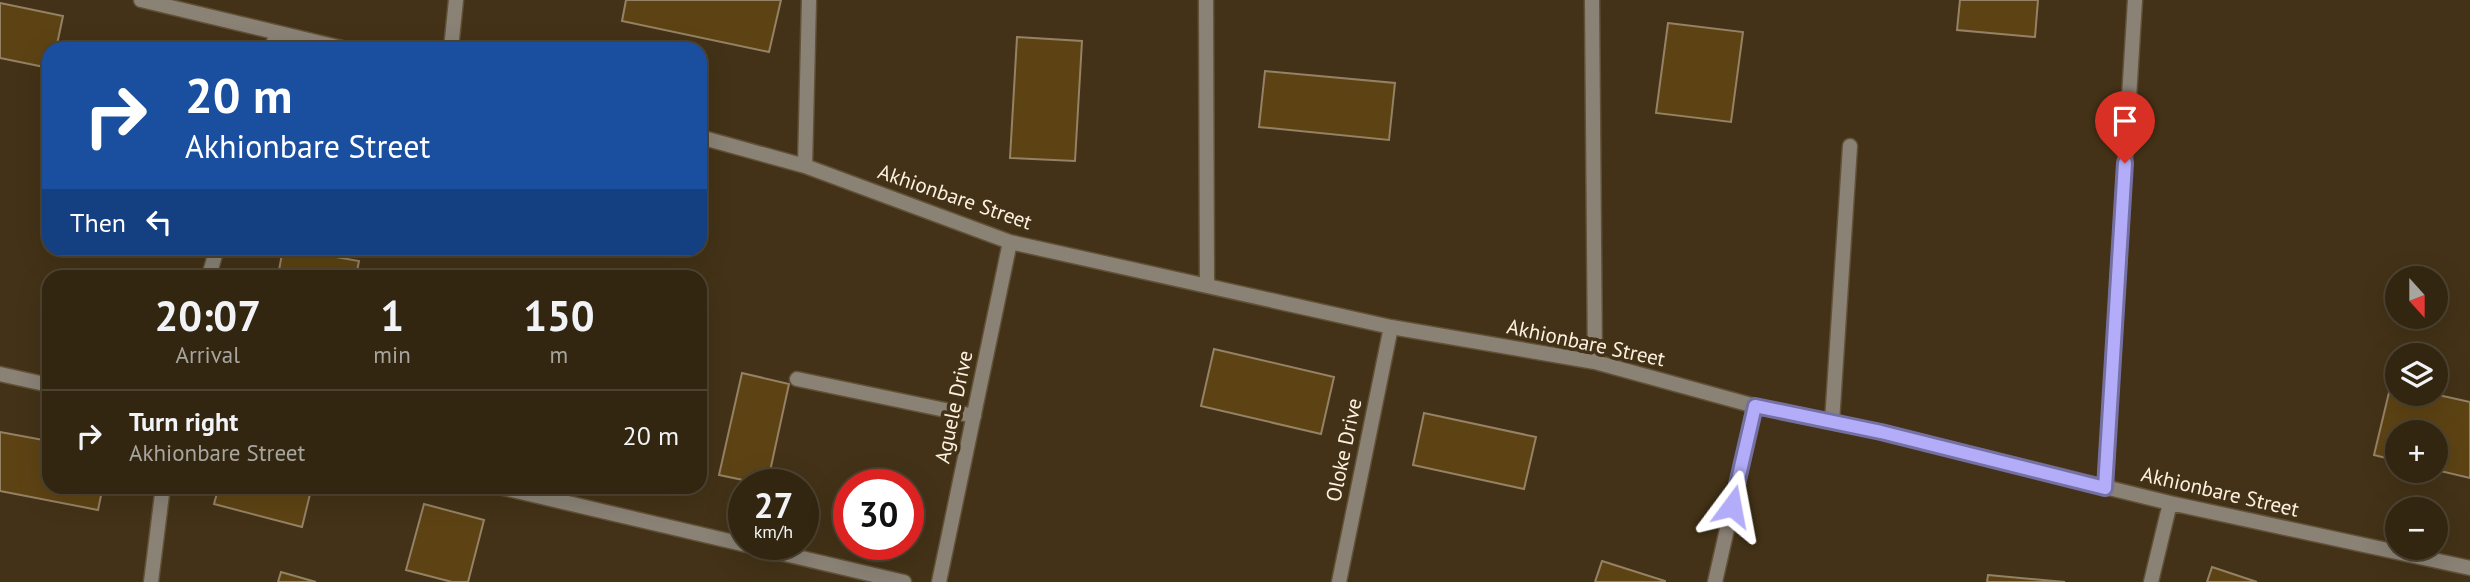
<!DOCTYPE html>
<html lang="en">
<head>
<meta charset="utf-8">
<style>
	body { margin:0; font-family:"PT Sans",sans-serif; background:#3d321f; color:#f1f3f6; height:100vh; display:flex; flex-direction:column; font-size:26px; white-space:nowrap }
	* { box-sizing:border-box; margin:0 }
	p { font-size:23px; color:#a8a59f }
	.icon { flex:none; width:38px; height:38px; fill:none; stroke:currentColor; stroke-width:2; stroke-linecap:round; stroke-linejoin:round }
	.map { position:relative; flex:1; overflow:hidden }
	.sheet { position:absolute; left:42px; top:270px; width:665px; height:224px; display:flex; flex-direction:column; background:#322611; border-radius:21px; box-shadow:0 7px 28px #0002,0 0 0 2px #4d4331 }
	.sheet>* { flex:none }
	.banner { position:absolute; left:42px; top:42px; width:665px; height:214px; border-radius:21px; box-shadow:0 7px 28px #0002,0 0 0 2px #4d4331; background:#1a4fa0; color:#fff; overflow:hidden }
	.needle { width:46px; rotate:159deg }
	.controls { position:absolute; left:2385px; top:266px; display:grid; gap:14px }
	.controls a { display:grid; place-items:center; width:63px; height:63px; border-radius:50%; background:#322611; box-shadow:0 7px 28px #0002,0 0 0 2px #4d4331; font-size:35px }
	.speed { position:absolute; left:728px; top:469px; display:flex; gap:14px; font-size:35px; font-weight:700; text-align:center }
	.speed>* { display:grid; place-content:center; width:91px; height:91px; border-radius:50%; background:#322611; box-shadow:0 7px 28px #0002,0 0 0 2px #4d4331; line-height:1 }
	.speed small { font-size:18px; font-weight:400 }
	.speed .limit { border:10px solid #d22; background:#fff; color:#111 }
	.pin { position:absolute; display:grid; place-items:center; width:60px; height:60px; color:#fff; margin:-72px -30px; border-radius:50% 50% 50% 0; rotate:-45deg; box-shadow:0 0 7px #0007 }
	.pin .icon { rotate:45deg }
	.me { position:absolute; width:77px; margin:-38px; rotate:13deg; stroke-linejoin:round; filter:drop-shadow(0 0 5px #0008) }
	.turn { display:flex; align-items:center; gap:24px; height:147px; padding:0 28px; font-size:32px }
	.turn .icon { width:91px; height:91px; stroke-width:2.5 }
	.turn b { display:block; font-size:49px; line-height:60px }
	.then { display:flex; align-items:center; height:66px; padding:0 28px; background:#0003; gap:14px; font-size:26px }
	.eta { display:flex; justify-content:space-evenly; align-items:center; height:119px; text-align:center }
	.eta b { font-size:42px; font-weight:800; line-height:49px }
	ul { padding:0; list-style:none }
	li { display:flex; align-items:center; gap:21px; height:91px; padding:0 28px; border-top:2px solid #4d4331 }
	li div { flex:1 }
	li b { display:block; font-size:26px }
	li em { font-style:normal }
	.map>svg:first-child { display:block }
	.building { fill:#5d4314; stroke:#958265; stroke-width:2 }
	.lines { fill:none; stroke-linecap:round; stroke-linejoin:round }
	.lane-casing { stroke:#615137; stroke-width:17 }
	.street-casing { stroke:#615137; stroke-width:17 }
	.lane { stroke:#8a8275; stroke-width:14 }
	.street { stroke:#8a8275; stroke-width:14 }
	.route-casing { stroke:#7470a2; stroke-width:18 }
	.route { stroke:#b3adf9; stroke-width:12 }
	.labels { text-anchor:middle; stroke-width:7; stroke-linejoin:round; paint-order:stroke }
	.street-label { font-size:21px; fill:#fcf1e1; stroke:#433217 }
</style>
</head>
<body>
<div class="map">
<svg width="2470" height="582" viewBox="0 0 2470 582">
	<rect width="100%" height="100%" fill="#433217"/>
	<path class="building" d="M626,0h155l-12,52 -147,-31z
		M1960,0h78l-3,37 -78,-7z
		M0,3l63,13 -7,33h-7v19l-49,-10z
		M1668,23l75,9 -12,90 -75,-9z
		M1017,37l65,4 -7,120 -65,-3z
		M1265,71l130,12 -6,57 -130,-13z
		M283,248l76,13 -3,15h-78z
		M1214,349l120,28 -13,57 -120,-28z
		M742,373l47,11 -22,101 -48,-10z
		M2391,384l7,1v9h36l36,8v76l-34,-8v-38h-38v29l-24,-6z
		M1424,413l112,24 -12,52 -111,-24z
		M0,432l49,9v45h54l-5,24 -98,-19z
		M219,486h93l-10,41 -88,-23z
		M424,504l60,16 -16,62h-16l-46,-12z
		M1602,561l63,20v1h-70z
		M2212,567l45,15h-50z
		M281,572l35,10h-38z
		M1988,575l77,7h-78z"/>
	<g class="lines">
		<g class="lane-casing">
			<path id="lane" d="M797,379l177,37
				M1832,422l18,-276"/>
		</g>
		<g class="street-casing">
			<path id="street" d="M141,0l205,49
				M1206,0l1,284
				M1592,0l3,362
				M272,49l4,-15
				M451,49l5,-49
				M700,137l105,29 205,76 381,85 204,35 160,44 126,26 289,71 300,65
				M805,166l4,-166
				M209,276l8,-28
				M0,374l49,11
				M495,486l409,96
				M2105,488l30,-488
				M151,582l12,-96
				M939,582l71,-340
				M1339,582l52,-255
				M1715,582l40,-176
				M2151,582l19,-79"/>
		</g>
		<use href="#lane" class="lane"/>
		<use href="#street" class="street"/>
	</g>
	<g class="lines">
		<g class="route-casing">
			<path id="route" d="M1732,506l23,-100 126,26 224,56 20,-325"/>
		</g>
		<use href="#route" class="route"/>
	</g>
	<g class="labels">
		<g class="street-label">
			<text transform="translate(955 197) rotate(19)" y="7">Akhionbare Street</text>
			<text transform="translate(1586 343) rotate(12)" y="7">Akhionbare Street</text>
			<text transform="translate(954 407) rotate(-78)" y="7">Aguele Drive</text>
			<text transform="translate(1344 450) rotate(-78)" y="7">Oloke Drive</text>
			<text transform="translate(2220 492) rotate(13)" y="7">Akhionbare Street</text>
		</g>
	</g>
</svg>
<div class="controls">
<a><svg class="needle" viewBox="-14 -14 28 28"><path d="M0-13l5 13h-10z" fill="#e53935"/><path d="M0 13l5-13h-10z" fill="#a8a59f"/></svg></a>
<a><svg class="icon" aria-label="layers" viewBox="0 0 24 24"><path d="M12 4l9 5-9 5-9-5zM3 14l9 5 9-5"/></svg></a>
<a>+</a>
<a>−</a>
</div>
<div class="speed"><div>27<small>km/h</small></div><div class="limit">30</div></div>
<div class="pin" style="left:2125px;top:163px;background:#d93025"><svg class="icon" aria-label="arrive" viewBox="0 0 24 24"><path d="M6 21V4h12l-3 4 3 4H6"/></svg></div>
<svg class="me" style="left:1732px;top:506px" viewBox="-20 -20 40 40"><path d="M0-17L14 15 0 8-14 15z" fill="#b3adf9" stroke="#fff" stroke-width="4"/></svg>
<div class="banner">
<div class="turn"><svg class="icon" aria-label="right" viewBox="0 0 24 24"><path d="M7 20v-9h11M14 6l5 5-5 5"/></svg><div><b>20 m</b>Akhionbare Street</div></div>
<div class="then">Then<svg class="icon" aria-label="left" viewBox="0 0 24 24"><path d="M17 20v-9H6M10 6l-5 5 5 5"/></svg></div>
</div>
<section class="sheet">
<div class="eta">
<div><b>20:07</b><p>Arrival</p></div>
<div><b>1</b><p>min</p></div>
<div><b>150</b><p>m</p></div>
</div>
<ul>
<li><svg class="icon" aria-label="right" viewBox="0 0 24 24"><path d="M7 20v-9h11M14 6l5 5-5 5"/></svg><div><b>Turn right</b><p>Akhionbare Street</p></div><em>20 m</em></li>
</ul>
</section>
</div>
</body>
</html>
